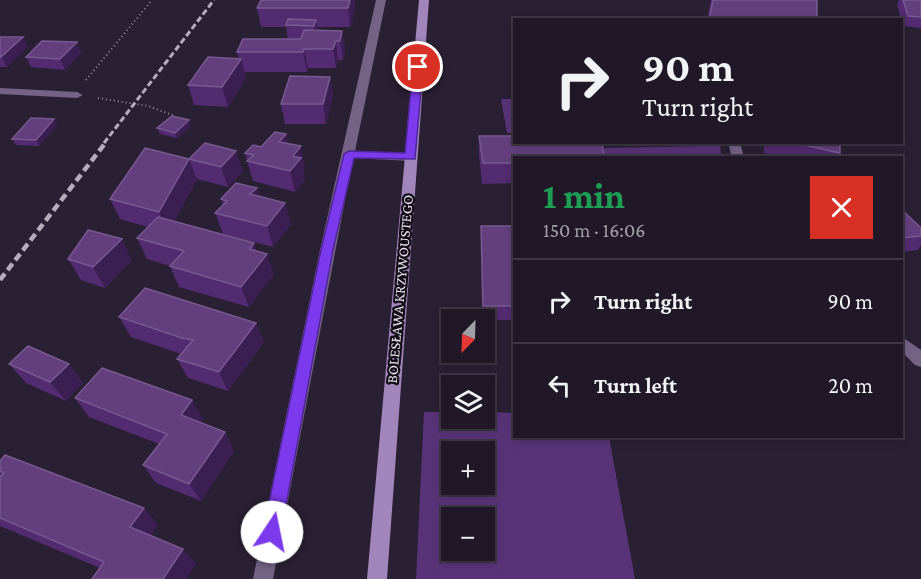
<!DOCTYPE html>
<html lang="en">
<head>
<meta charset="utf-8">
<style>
	body { margin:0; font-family:"Crimson Pro",serif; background:#2d2533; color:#f1f3f6; height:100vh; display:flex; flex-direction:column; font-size:22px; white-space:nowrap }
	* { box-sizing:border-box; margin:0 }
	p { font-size:20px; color:#a2a0a7 }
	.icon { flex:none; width:33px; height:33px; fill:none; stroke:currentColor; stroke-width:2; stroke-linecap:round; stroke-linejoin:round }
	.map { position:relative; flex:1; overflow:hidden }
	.panel { position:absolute; left:513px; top:156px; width:390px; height:282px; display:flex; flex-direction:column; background:#201827; border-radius:0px; box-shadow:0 3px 9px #0003,0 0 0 2px #3d3744 }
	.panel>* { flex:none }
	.hud { position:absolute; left:513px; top:18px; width:390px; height:126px; border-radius:0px; box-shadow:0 3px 9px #0003,0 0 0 2px #3d3744; background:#201827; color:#f1f3f6; overflow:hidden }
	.needle { width:39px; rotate:203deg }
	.fabs { position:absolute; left:441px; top:309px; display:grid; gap:12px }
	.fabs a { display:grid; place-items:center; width:54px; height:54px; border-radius:0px; background:#201827; box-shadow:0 3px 9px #0003,0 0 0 2px #3d3744; font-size:30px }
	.pin { position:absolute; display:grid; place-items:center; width:51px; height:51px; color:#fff; margin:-26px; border:3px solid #fff; border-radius:50%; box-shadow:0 2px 6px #0007 }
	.me { position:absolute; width:66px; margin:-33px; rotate:11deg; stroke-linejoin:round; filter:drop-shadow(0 0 4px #0008) }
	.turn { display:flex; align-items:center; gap:21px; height:126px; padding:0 30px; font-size:27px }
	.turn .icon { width:78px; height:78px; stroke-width:2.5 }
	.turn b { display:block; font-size:42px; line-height:51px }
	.round { display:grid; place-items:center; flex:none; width:63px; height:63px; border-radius:0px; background:#2d2533 }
	.headline { display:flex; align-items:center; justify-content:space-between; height:102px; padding:0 30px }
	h1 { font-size:36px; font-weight:700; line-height:45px; color:#1e9e55 }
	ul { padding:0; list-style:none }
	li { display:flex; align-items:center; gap:18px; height:84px; padding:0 30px; border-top:2px solid #3d3744 }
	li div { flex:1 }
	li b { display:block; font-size:22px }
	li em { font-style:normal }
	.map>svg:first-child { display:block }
	.green { fill:#593378; fill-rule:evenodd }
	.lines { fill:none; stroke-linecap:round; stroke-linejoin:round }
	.path { stroke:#928a9a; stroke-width:2; stroke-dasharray:1 3; stroke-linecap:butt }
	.service { fill:#746385; fill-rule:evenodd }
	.minor { fill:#746385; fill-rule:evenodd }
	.secondary { fill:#a185bb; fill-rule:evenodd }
	.rail-far1 { stroke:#b4adbc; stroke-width:3; stroke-dasharray:6 3; stroke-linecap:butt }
	.rail { stroke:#b4adbc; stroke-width:4.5; stroke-dasharray:8 4.5; stroke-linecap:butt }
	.wall { fill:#522b70 }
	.shaded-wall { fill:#3b1e52 }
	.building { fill:#633f7e; stroke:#785990; stroke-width:1.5 }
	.route { fill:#7c3aed; stroke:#51269a; stroke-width:1.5 }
	.labels { text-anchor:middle; stroke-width:4.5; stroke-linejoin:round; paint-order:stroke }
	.street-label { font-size:15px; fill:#eae4f1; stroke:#110c15 }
</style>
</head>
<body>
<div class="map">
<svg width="921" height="579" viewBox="0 0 921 579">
	<rect width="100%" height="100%" fill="#2a2034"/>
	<path class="green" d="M501,99h13v34h-7z
		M699,143h21l1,14h-117l-1,-9 95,-2z
		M424,412h27l1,6h32l1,-6 29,1v23l95,1 26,142h-219zM452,452h32v32h-32zM452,518h32v32h-32z"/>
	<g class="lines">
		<path class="path" d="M86,80l66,-80
			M98,98l50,8 27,10"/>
		<path class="service" d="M728,142h12l4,16h-12z
			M902,337l19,13v17l-6,-2 -13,-13z"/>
		<path class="minor" d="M376,0h10l-31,151 56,2 6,4 -6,4 -58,-3 -80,421h-20l67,-329z
			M0,88l77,4 6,3 -6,3 -77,-4z"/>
		<path class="secondary" d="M419,0h10l-42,579h-20z"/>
		<path class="rail-far1" d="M104,143l110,-143"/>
		<path class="rail" d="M0,280l106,-138"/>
	</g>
	<path class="wall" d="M261,0h93l1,8 -5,19h-32v4h24l3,19 -2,10h-5l-2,8h-28l-1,4h-63l2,6 -18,29 -34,-2 -6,-20 51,-26 -2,-7 51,-13 -2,-12h-25l-4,-19z
		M711,0h106v20h-110z
		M899,0h22v28l-18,-2 -6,-22z
		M0,37l28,10 -21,20h-7z
		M81,52l-16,18 -34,-3 -5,-10z
		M330,77l3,19 -7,28h-41l-4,-20z
		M57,125l-18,21 -23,-1 -4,-6z
		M191,126l-14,12 -17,-4 -3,-6z
		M286,134l2,10 17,23 -2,2 2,10 -10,13 -42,-11 -8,-28 16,-6z
		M514,134v8l90,14v2h-90v25l-32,1 -3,-28v-20h35z
		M764,142h76v11l-2,5h-52l-22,-5z
		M189,159l54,12 -15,16 -31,-8z
		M189,159l8,20 -23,42 80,22 2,8 18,23 -25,33 -70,-20 -9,-21 -23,-7 -10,-21 11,-11 -28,-8 -10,-20z
		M259,197l26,6 6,21 -18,23 -50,-13 -8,-21 8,-8 -2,-6z
		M902,210l19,18v17l-3,5 -16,2z
		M481,226h33v94h-32z
		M68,259l64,1 -27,28 -24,-8z
		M119,317l145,25 -36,49 -40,-13 -11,-19 4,-5 -50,-17z
		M9,364h60l14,19 -17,18 -40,-18z
		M75,398l128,21 -3,3 25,10 9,19 -33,50 -45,-18 -13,-18 16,-21 -70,-27z
		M0,461l144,47 14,17 -8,10 46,29 -96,4 -100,-42v-49l1,-1 -1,-1z"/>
	<path class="shaded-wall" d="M350,0h4l1,8 -5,19 -2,-19z
		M316,20l4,19 -3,6 -3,-19z
		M342,31l3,19 -2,10 -3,-19z
		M23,37l5,10 -21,20 -6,-10z
		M336,41l2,19 -2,8 -3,-19z
		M77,42l4,10 -16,18 -5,-11z
		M304,49l4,19 -1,4 -4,-20z
		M241,59l5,19 -18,29 -6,-20z
		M330,77l3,19 -7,28 -3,-20z
		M54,119l3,6 -18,21 -3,-6z
		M189,120l2,6 -14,12 -2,-5z
		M286,134l5,21 -12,-13z
		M301,146l4,21 -2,2 2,10 -10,13 -5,-21 3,-15z
		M236,151l7,20 -15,16 -7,-20z
		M189,159l8,20 -29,54 -9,-21z
		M257,188l6,21 -13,-15z
		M285,203l6,21 -18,23 -6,-21z
		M122,239l10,21 -27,28 -12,-21z
		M254,243l6,20 7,-9 7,20 -25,33 -8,-20 9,-38z
		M256,323l8,19 -36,49 -9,-19z
		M69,364l14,19 -17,18 -16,-19z
		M192,400l11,19 -11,14 -11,-18z
		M225,432l9,19 -33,50 -12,-17z
		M144,508l14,17 -13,18 -15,-16z
		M183,549l13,15 -10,15h-23z"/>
	<path class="building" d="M261,0h89l-2,8h-91z
		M713,0h104v20h-108z
		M903,0h18v17l-13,-1z
		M288,19l28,1 -2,6 -28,-1z
		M304,30l38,1 -2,10h-4l-3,8h-29l-1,3h-66l6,-13h58z
		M0,37h23l-22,20h-1z
		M42,41l35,1 -17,17 -34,-2z
		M208,57l33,2 -19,28 -34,-2z
		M290,76l40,1 -7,27h-42z
		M172,116l17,4 -14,13 -18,-5z
		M31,118l23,1 -18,21 -24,-1z
		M275,132l11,2 -7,8 22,4 -8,10 8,2 -11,13 -43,-10 7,-6 -9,-2 8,-8 8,2z
		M479,136h35v6h88l2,14 -16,2h-74v5h-31z
		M791,142h49v11z
		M205,143l31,8 -15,16 -32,-8z
		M145,148l44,11 -30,53 -49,-13z
		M236,183l21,5 -7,6 35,9 -18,23 -52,-13 12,-12 -6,-2z
		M902,210l19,18v8l-19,2z
		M158,217l96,26 -4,6 17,5 -26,33 -71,-21 14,-15 -47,-13z
		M481,226h33v80h-31z
		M88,230l34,9 -29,28 -25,-8z
		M145,288l111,35 -37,49 -42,-13 16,-19 -11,-2 -63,-21z
		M28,346l41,18 -19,18 -41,-18z
		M102,368l90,32 -11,15 44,17 -36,52 -46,-19 24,-31 -92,-36z
		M5,455l139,53 -14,19 53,22 -20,30h-71l12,-17 -104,-44v-41l4,-4 -4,-2v-10z"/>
	<path class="route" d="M418,64l5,3 -8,92 -61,-1 -21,92 -52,282 -3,6 -6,3 -6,-3 -3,-6 58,-282 23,-96 5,-3 56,2 8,-86z"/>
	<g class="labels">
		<g class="street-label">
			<text transform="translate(400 289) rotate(-85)" y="5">BOLESŁAWA KRZYWOUSTEGO</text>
		</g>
	</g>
</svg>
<div class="fabs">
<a><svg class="needle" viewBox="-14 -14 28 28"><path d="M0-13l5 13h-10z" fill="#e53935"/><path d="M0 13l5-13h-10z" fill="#a2a0a7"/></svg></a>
<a><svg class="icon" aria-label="layers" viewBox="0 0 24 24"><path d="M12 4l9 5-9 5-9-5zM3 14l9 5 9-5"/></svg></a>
<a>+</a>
<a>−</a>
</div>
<div class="pin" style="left:418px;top:67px;background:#d93025"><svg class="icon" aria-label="arrive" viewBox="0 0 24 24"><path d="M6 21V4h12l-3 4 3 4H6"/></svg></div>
<svg class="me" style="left:272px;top:532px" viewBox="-20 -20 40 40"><circle r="19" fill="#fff"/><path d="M0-13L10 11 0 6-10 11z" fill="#7c3aed"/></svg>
<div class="hud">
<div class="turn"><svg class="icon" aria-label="right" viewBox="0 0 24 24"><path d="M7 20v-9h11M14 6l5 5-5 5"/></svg><div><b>90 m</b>Turn right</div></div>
</div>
<section class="panel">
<div class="headline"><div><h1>1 min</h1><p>150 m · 16:06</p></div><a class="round" style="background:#d93025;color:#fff"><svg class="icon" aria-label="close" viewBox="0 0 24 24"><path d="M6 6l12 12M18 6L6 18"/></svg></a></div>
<ul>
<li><svg class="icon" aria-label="right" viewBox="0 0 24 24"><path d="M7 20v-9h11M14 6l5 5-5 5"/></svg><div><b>Turn right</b></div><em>90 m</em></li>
<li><svg class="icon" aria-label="left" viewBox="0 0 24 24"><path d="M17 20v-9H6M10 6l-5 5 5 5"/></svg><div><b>Turn left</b></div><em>20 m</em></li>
</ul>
</section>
</div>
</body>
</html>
